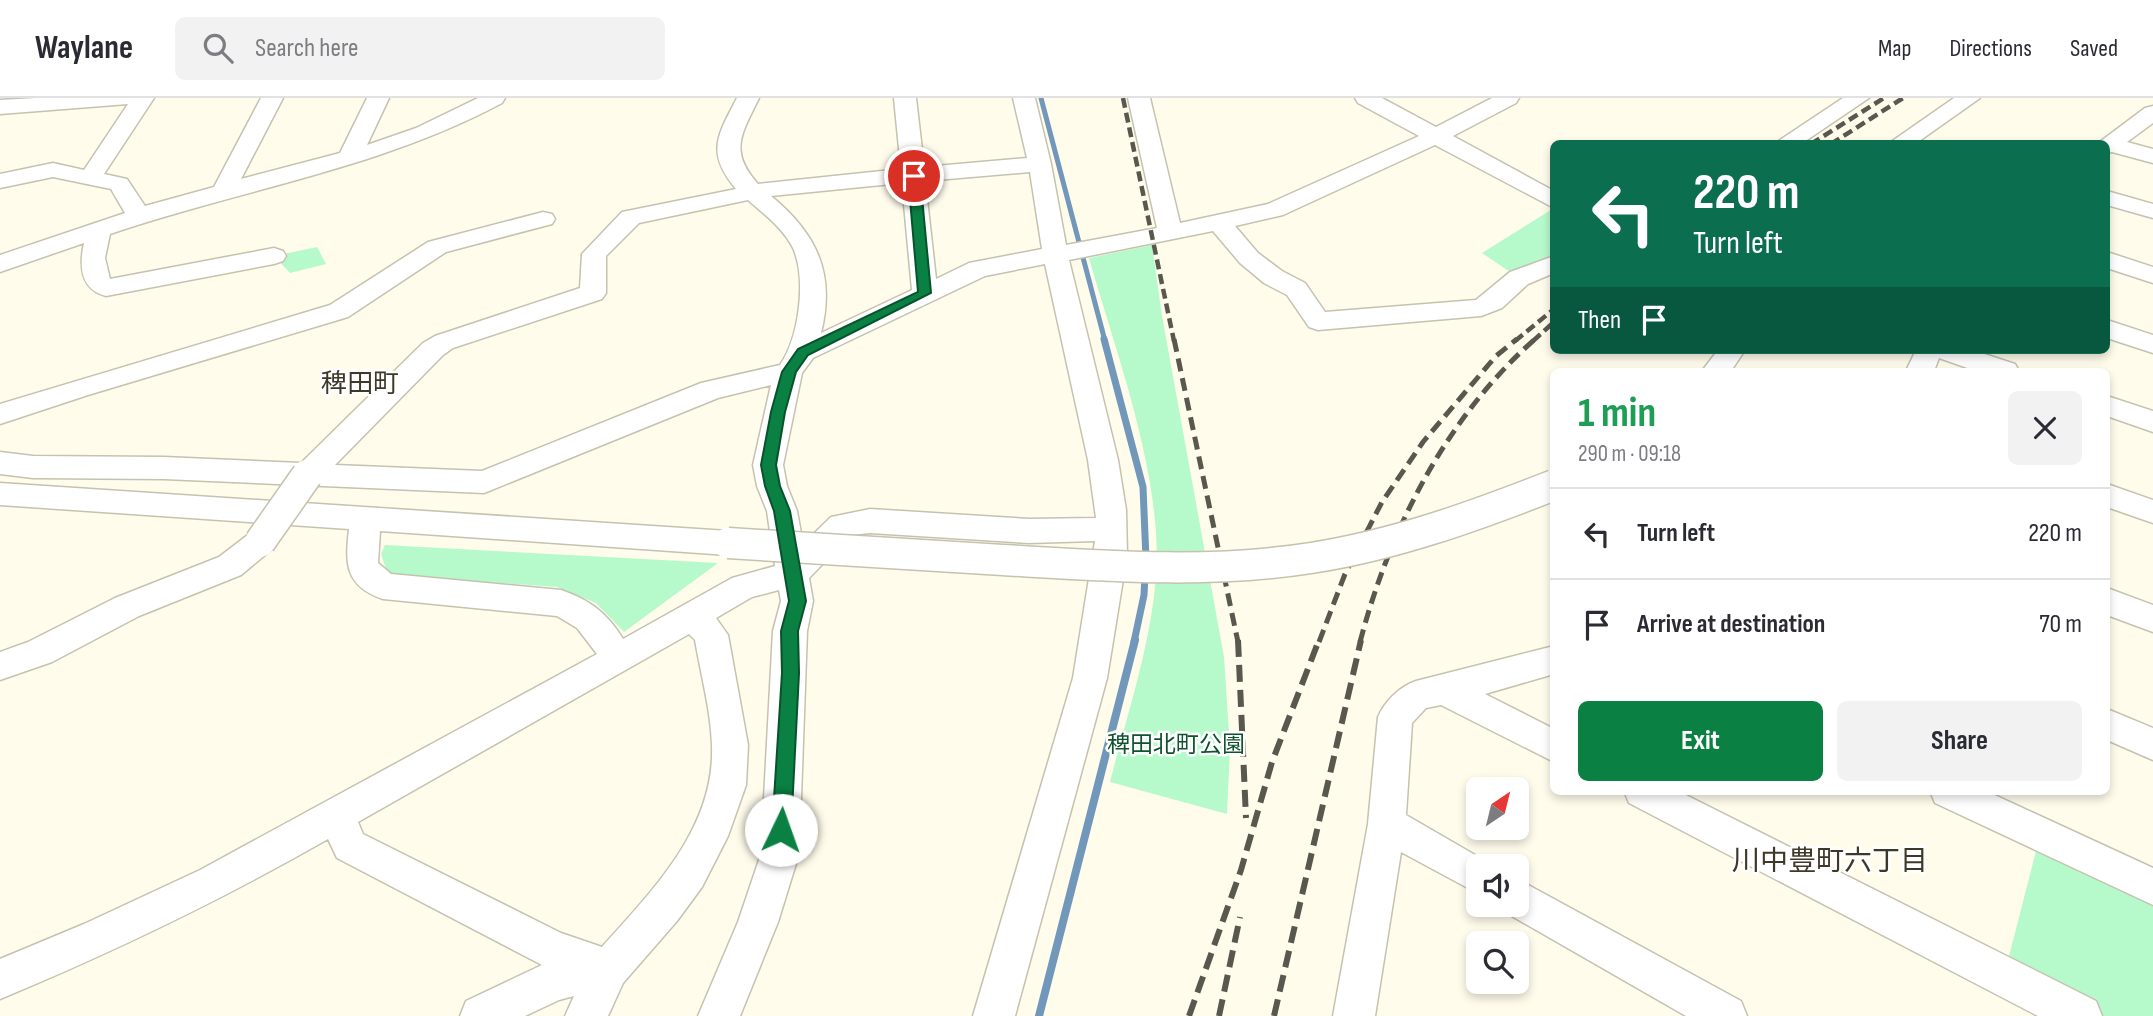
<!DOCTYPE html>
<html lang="en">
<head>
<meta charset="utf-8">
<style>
	body { margin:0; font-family:"Sofia Sans Condensed","Noto Sans JP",sans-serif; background:#f2f2f3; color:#2b2b33; height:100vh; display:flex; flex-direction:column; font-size:26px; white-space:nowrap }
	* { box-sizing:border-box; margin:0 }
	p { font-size:23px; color:#7c7c81 }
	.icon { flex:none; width:38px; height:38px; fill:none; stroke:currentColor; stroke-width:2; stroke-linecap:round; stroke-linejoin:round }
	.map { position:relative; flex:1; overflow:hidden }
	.drawer { position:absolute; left:1550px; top:270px; width:560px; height:427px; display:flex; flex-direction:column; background:#fff; border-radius:10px; box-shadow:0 4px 10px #0003 }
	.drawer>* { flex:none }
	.top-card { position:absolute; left:1550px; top:42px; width:560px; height:214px; border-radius:10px; box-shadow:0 4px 10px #0003; background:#0b6e4f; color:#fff; overflow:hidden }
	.needle { width:46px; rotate:35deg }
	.buttons { position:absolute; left:1466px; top:679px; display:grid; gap:14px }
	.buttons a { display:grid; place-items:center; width:63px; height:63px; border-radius:10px; background:#fff; box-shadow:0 4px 10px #0003; font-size:35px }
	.pin { position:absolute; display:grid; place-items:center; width:60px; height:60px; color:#fff; margin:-30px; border:4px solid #fff; border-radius:50%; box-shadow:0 2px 7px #0007 }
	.me { position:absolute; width:77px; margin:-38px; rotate:3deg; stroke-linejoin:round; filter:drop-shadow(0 0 5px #0008) }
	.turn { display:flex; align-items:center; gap:24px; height:147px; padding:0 28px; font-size:32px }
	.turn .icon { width:91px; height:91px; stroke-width:2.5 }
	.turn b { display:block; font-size:49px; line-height:60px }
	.then { display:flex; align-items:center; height:66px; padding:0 28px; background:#0003; gap:14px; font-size:26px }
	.round { display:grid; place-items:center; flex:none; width:74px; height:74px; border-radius:10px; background:#f2f2f3 }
	.overview { display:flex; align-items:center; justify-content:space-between; height:119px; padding:0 28px }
	h1 { font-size:42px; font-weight:700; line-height:52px; color:#1e9e55 }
	.cta { display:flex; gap:14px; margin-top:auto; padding:14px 28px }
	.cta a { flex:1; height:80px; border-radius:10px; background:#0b8043; color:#fff; font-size:28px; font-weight:700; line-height:80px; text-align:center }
	.cta a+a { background:#f2f2f3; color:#2b2b33 }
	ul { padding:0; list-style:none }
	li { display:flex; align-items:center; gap:21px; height:91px; padding:0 28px; border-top:2px solid #e1e1e2 }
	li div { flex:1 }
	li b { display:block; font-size:26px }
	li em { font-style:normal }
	header { display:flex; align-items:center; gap:42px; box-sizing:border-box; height:98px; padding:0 35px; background:#fff; border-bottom:2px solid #e1e1e2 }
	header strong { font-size:33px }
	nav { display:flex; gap:38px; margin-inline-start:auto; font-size:24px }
	.search { width:490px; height:63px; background:#f2f2f3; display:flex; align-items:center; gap:18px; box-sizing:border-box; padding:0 24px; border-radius:10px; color:#7c7c81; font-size:26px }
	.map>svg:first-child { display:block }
	.green { fill:#b6facc }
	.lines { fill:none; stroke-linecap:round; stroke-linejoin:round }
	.stream-far2 { stroke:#7198ba; stroke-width:5 }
	.stream-far1 { stroke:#7198ba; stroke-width:7 }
	.stream { stroke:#7198ba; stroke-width:8 }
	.minor-casing { stroke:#c5c2af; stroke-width:3 }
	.minor { fill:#fff; fill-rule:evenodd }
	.rail-far2 { stroke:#59584e; stroke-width:4.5; stroke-dasharray:10 5; stroke-linecap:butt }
	.rail-far1 { stroke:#59584e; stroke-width:5; stroke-dasharray:13 7; stroke-linecap:butt }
	.rail { stroke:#59584e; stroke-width:6; stroke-dasharray:17 8; stroke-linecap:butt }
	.minor-bridge-casing { stroke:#c5c2af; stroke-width:33; stroke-linecap:butt }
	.minor-bridge { stroke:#fff; stroke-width:30 }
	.route { fill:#0b8043; stroke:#07532c; stroke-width:2 }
	.labels { text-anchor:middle; stroke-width:5; stroke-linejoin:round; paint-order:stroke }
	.park-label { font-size:23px; fill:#0f522e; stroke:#fff }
	.quarter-label { font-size:26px; fill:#3c3929; stroke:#fff }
	.near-neighbourhood-label { font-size:28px; fill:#3c3929; stroke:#fff }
</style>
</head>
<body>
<header>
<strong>Waylane</strong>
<div class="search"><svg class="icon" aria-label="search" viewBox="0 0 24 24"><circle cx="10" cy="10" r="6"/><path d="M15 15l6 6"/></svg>Search here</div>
<nav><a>Map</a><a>Directions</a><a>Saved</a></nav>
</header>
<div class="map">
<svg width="2153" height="918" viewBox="0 0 2153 918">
	<rect width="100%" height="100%" fill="#fffcec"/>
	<path class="green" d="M1554,110v56l-35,14 -37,-25z
		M1152,147l10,71 62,341 6,91 -3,66 -117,-32c17,-67 41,-137 46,-207 7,-98 -40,-222 -67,-317z
		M317,149l9,17 -36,9 -16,-17z
		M385,447l333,18 -94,69 -28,-29 -39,-16 -169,-12 -7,-21z
		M2037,749l116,54v115h-50l-97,-48z"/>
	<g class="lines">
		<path class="stream-far2" d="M1041,0l64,243"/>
		<path class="stream-far1" d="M1104,241l39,148 3,72
			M1134,544l10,-47 1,-20"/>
		<path class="stream" d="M1039,918l96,-376"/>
		<g class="minor-casing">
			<path id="minor" d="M36,0h118l-50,76 23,5 18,27 69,-19 47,-89h22l-42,81 99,-26 27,-55h22l-22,47 49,-17 62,-30h27l-3,5c-123,66 -260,86 -392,131l-5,24 5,21 164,-31 9,3 3,5 -3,5 -9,3 -168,32c-26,-7 -27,-30 -22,-53l-84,29v-17l125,-42 -14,-24 -58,-12 -53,11v-14l53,-11 31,7 44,-66 -128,10v-14z
				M737,0h22c-17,35 -31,53 -1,86l143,-15 -7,-71h22l8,69 103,-9 -14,-60h22l16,66 15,81 91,-17 -29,-130h22l30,125 88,-19 151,-68 -61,-33 -3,-5h27l54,29 56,-29h27l-3,5 -63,33 101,55v17l-119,-63 -152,70 -48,11 23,27 24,18 23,12 20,29 151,-12 34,-28 44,-16v17l-26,11 -26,24 -21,8 -163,14 -9,-3 -22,-32 -23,-12 -24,-20 -27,-32 -144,29 49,200 8,50 1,45 -20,123 -92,338h-42l100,-338 22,-137 -66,2 -159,-10 -19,2 -42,43 4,23 -6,30 -8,223 -21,68 -38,94h-42l40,-94 23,-68 12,-223 8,-30 -2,-11 -27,7 -36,21 12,17 20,110 -2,40 -18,51 -26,51 -25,34 -54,62 -15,33h-43l9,-20 -15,4 -34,16h-65l6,-15 76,-36 -205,-107 -9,-19c-107,61 -215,113 -328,160v-40l84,-35 116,-54 397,-216 -20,-26 -20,-12 -174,-17c-38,-13 -38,-35 -34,-70l-349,-24v-22l728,48 11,4 5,8 -5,8 -11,4 -348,-24 -2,32 13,11 170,16c29,10 46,23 62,49l109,-61 43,-12 -8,-55 -10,-25 -4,-21 18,-80 -53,13 -234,95 -320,-14 -131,-1 -33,-4v-22l33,4 131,1 137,6 122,-120 12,-7 145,-48 2,-34 40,-42 114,-23c-31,-37 -18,-54 1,-91zM1030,74l12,77 -73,14 -33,16 -11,-98zM902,85l10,107 -91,43c15,-60 -5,-100 -50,-137zM748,102c17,15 35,28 45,48 14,31 6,90 -13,117l-79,18 -219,88 -147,-6 108,-110 10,-7 149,-49 4,-6v-37l33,-33zM1045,166l43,196 8,58 -67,1 -159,-10 -39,8 -28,27 -6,-33 -10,-25 -4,-21 19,-92 11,-15 172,-82zM689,536l6,6c6,35 16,71 17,106 3,82 -59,144 -110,201l-41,-14 -198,-99 -5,-12z
				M1843,0h26l-68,46h-27z
				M1954,0h26l-65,46h-27z
				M2153,8v17l-26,19 26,7v14l-41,-11 -5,1v-9h-10l48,-36z
				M2107,93l46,13v14l-46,-13z
				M543,114l9,2 3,5 -3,5 -106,28 -98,65 -260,78 -88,29v-20l330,-99 98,-63z
				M2107,154l46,15v16l-46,-15z
				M2107,222l46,15v18l-46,-15z
				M1718,252h27l-14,21h-29z
				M1916,252h56l43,14 4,7h-43l-37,-13 -5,13h-28z
				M2107,298l46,15v21l-46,-16z
				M2107,386l46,16v23l-46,-16z
				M260,432l11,4 5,8 -5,8 -30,25 -102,41 -87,46 -52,18v-28l28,-10 87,-44 104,-41 30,-23z
				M2107,490l46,17v27l-46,-17z
				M1554,548v28l-69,20 69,35v33l-113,-57 -15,3 -14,15 -6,92 88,51h-15v28l-78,-42 -26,164h-42l35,-192 10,-107c7,-16 21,-30 38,-36z
				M2107,611l46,19v32l-46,-20z
				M1624,693h54l418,210 6,15h-64l-409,-213z
				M1930,693h56l167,77v37l-218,-102z
				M1517,781l224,122 6,15h-61l-183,-105 -3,-6h17z"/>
		</g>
		<use href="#minor" class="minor"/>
		<path class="rail-far2" d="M1123,0l51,243
			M1811,46l73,-46
			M1831,46l72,-46
			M1515,243l39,-32
			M1533,243l21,-19"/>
		<path class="rail-far1" d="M1174,241l64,303
			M1319,544l26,-68 37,-72 41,-60 73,-86 21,-17
			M1360,544c30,-114 86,-224 175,-303"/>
		<path class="rail" d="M1238,542l8,178
			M1189,918l52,-146 31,-108 47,-122
			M1219,918l21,-99
			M1274,918l87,-376"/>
		<g class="minor-bridge-casing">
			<path id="minor-bridge" d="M260,444l47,-67
				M728,445c92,6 184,11 275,17 103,6 206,14 308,-2 84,-13 164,-42 243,-73"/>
		</g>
		<use href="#minor-bridge" class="minor-bridge"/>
	</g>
	<path class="route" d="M914,75l6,3 11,117 -123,62 -12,17 -11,40 -9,53 4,21 10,25 16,90 -8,30 1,42 -8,157 -3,6 -7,3 -6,-3 -3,-6 10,-157 -1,-42 8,-30 -15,-90 -9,-25 -4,-21 10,-53 11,-40 16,-23 120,-57 -10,-116z"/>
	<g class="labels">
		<g class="park-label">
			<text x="1176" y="654">稗田北町公園</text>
		</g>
		<g class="quarter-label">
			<text x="360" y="294">稗田町</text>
		</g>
		<g class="near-neighbourhood-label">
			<text x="1830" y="772">川中豊町六丁目</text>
		</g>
	</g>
</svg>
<div class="buttons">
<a><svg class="needle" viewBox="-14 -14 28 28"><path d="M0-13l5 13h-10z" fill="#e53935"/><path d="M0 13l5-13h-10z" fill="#7c7c81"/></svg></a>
<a><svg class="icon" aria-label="sound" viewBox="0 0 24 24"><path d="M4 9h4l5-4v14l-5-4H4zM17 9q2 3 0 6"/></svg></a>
<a><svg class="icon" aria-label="search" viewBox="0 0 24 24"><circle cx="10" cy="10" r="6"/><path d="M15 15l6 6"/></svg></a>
</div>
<div class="pin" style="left:914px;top:78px;background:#d93025"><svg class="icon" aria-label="arrive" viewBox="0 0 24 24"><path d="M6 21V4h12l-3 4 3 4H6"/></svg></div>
<svg class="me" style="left:781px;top:732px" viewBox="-20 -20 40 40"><circle r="19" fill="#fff"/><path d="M0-13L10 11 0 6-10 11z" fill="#0b8043"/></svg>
<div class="top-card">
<div class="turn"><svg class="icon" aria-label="left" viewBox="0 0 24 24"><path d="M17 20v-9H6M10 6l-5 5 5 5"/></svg><div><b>220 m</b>Turn left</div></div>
<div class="then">Then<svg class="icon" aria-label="arrive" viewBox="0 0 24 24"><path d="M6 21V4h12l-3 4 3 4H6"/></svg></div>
</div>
<section class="drawer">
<div class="overview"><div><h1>1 min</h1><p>290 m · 09:18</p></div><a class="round"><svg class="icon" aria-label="close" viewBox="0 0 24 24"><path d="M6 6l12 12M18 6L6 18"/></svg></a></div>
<ul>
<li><svg class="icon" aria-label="left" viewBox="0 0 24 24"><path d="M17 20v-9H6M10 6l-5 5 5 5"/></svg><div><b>Turn left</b></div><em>220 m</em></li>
<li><svg class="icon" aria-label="arrive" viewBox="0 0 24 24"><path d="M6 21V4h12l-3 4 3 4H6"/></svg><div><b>Arrive at destination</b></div><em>70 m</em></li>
</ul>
<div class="cta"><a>Exit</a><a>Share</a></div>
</section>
</div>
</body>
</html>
